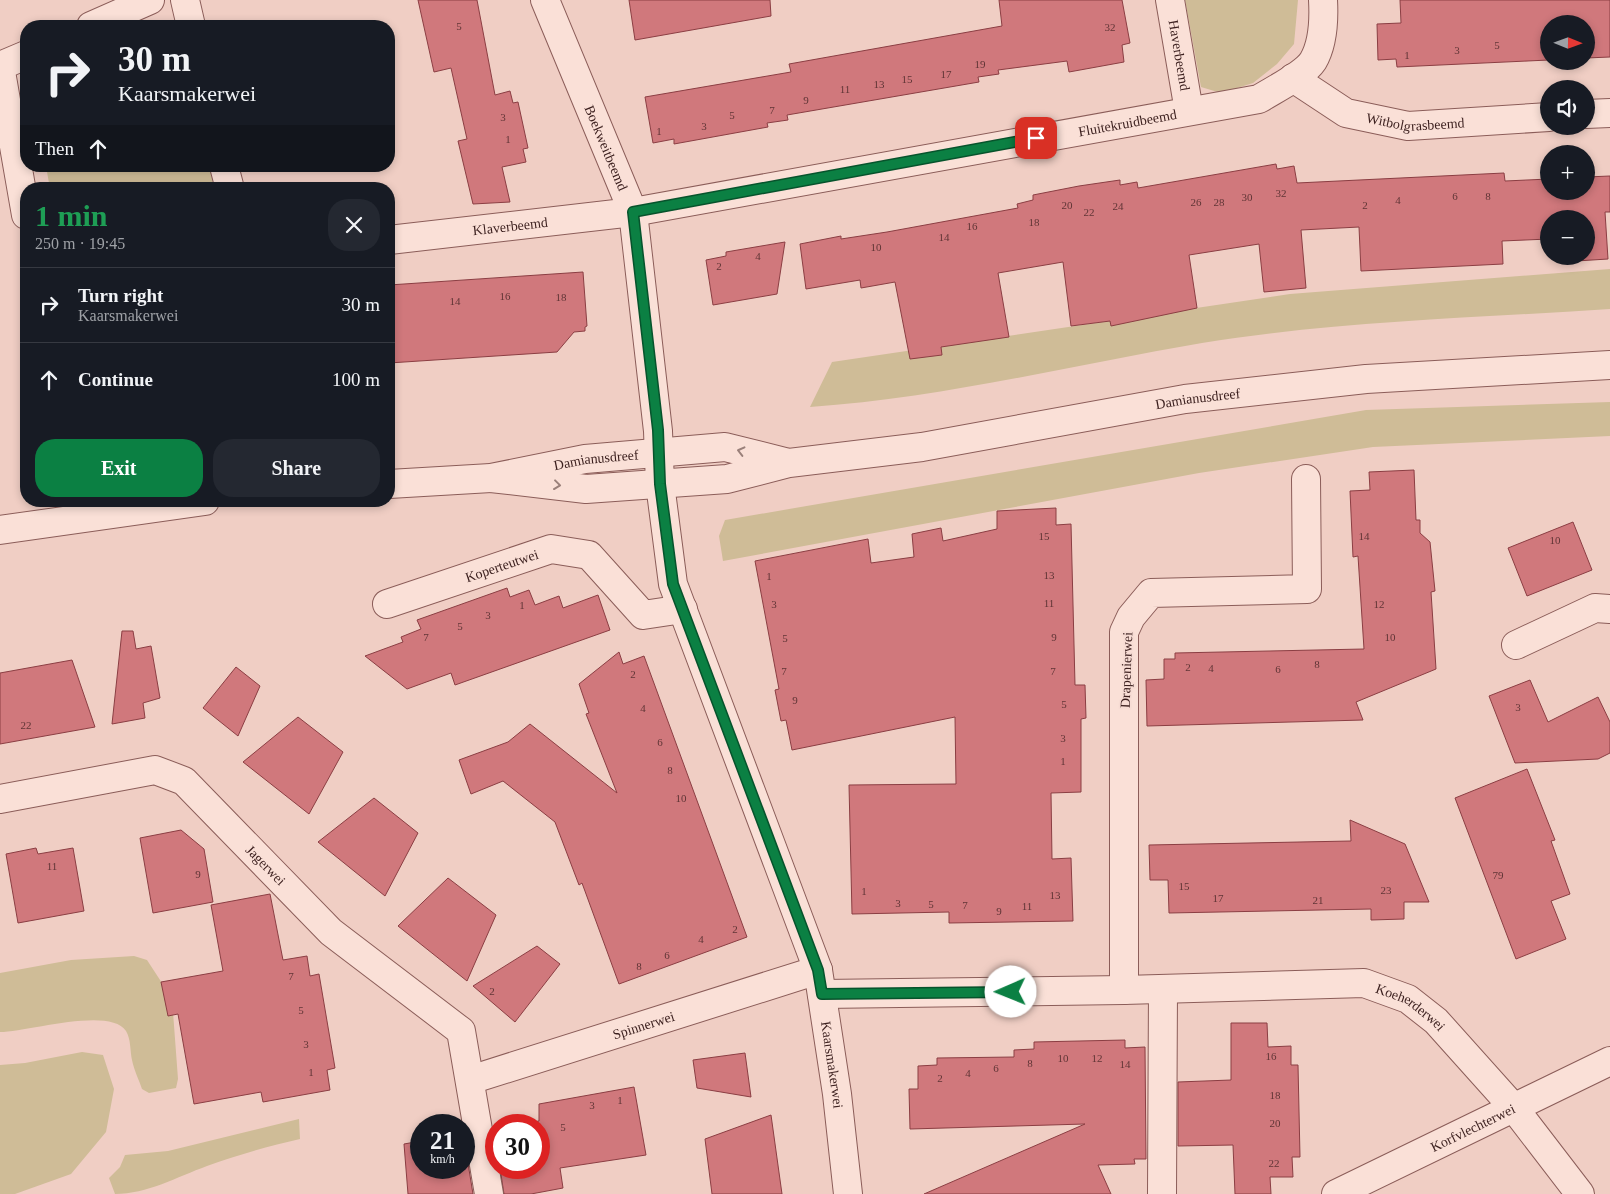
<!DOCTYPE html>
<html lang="en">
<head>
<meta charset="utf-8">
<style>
	body { margin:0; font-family:Georgia,serif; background:#242831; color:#f1f3f6; height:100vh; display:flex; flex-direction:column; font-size:19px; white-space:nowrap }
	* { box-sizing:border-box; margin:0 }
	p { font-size:16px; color:#9ea1a6 }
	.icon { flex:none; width:28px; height:28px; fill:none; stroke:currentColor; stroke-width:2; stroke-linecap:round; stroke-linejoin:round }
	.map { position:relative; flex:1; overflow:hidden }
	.side { position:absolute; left:20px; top:182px; width:375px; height:325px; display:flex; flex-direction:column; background:#171b24; border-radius:20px; box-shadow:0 2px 8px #0003 }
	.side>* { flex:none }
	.hud { position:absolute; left:20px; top:20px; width:375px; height:152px; border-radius:20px; box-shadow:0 2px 8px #0003; background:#171b24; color:#f1f3f6; overflow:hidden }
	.needle { width:32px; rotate:91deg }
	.buttons { position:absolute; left:1540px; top:15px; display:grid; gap:10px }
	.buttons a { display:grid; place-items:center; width:55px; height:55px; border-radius:50%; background:#171b24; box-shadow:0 2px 8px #0003; font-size:25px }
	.speed { position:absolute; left:410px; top:1114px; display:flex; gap:10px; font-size:25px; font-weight:700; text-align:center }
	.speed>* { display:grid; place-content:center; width:65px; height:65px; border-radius:50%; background:#171b24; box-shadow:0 2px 8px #0003; line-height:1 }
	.speed small { font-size:12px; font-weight:400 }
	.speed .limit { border:8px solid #d22; background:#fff; color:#111 }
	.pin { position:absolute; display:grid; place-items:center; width:42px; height:42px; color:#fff; margin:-21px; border-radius:10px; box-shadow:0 2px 8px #0006 }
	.me { position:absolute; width:55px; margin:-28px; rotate:269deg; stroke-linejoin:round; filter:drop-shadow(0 0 4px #0008) }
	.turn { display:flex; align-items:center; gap:18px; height:105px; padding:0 15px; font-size:22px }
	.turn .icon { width:65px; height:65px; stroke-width:2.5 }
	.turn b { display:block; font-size:35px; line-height:42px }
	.then { display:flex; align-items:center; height:48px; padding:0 15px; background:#0003; gap:10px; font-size:19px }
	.round { display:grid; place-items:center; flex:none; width:52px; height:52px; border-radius:20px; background:#242831 }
	.summary { display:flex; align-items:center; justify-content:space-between; height:85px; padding:0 15px }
	h1 { font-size:30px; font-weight:700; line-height:38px; color:#1e9e55 }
	.action { display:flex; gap:10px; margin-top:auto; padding:10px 15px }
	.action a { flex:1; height:58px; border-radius:20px; background:#0b8043; color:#fff; font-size:20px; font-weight:700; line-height:58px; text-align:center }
	.action a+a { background:#242831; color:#f1f3f6 }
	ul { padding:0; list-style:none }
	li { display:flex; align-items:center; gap:15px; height:75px; padding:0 15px; border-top:1px solid #363941 }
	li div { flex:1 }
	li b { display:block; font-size:19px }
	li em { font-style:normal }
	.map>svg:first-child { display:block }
	.green { fill:#cfbc97 }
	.building { fill:#d0787c; stroke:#8b3e43 }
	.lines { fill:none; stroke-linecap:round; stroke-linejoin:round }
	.minor-casing { stroke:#8b5d59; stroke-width:30 }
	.tertiary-casing { stroke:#8b5d59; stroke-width:30 }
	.minor { stroke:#fae0d7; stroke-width:28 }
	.tertiary { stroke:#fae0d7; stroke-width:28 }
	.oneway { stroke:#9a807a }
	.route-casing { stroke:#07532c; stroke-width:12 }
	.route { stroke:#0b8043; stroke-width:9 }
	.labels { text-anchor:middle; stroke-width:4; stroke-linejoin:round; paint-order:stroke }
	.number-label { font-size:11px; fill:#603536 }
	.street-label { font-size:14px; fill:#3b1f1e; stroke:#f7dcd4 }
</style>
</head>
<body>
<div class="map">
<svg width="1610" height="1194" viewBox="0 0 1610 1194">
	<rect width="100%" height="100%" fill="#f0cec4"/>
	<path class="green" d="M1185,0h113l-4,44 -17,20 -24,19 -32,10 -20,-6z
		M46,166h164l4,23h-164z
		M1610,269v40c-135,9 -274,12 -408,34 -130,22 -259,55 -392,64l22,-45 458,-68z
		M1610,402v34l-237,11 -174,26 -476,88 -4,-25 6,-16 641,-110z
		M134,956l13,4 15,23 11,29 5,67 -2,9 -27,5 -7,-4c-3,-9 -8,-19 -10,-29 -2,-9 -1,-21 -6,-29 -16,-25 -99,1 -126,1v-59l71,-13z
		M82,1052l21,3 11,34 -8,43 -35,42 -56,20h-15v-129l25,-2z
		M299,1119l1,20c-31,7 -63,16 -93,27 -30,11 -60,28 -92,28l-6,-16 11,-11 5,-12 43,-4z"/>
	<path class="building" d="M418,0h59l18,95 15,-4 3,12 5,-1 10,46 -5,1 3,13 -24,5 8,35 -37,2 -15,-63 9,-2 -16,-71 -17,4z
		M629,0h141l1,16 -136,24z
		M999,0h123l8,43 -8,2 2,17 -55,10 -2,-11 -69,9 1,4 -21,3 1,5 -192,33 1,5 -21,3 1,4 -94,17v-5l-21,4 -8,-46 146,-25 -2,-8 213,-38z
		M1400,0h210v57l-24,1v-34h-37v36l-152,7 -1,-8 -18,1 -1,-36 24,-1z
		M1276,164l1,5 17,-3 3,17 207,-10 1,8 44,-2v12h37v-14l24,-1v36h-5l3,47 -48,3v-6h26v-37h-37v20l-47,2 1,23 -142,7 -2,-44 -58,3 5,58 -42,4 -5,-48 -70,11 8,53 -86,18 -1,-5 -39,5 -8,-64 -65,11 11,64 -68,10 1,8 -32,4 -15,-77 -34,6 -1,-8 -54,9 -6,-45 41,-8v3l46,-7 131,-24 -1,-4 16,-4v-5l46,-9 41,-6v5l17,-3 1,6z
		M785,242l-8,52 -64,11 -7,-45 20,-4v-4z
		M583,272l4,54 -2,1v4l-11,1 -17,20 -168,11v-78z
		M1414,470l2,50h4v13l10,9 5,49 -4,1 5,77 -80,33 7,18 -216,6 -1,-46 18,-1v-20h11v-6l189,-4 -6,-93 -5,1 -3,-66 20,-1 -1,-18z
		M1056,508v17l15,-1 4,161h10l1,33 -5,1v73l-30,1 1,66 19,-1 2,63 -124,2v-11l-97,2 -3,-129 107,-1 -1,-67 -163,33 -6,-30 -5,1 -6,-31 4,-1 -24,-128 113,-22 3,24 43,-6 -2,-23 29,-6 2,13 54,-12v-18z
		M1573,522l19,48 -65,26 -19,-48z
		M507,588l3,9 19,-7 6,15 24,-9 4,12 35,-13 12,35 -155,55 -4,-12 -44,16 -42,-33 38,-14 -2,-5 20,-8 -4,-9z
		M122,631h11l3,18 15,-3 9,52 -17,5 2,15 -33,6z
		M619,652l4,12 21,-8 103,281 -128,47 -37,-101 -3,2 -24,-63 -52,-41 -32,13 -12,-34 49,-18 22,-18 87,69 -31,-79 3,-1 -10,-29z
		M72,660l23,67 -95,17v-71z
		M236,667l24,19 -22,50 -35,-28z
		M1530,680l18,42 50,-25 12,25v31l-12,6 -83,4 -26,-67z
		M298,717l45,35 -34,62 -66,-52z
		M1527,769l28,71 -4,1 19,53 -19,7 15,38 -50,20 -61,-161z
		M374,798l44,35 -33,63 -67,-54z
		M1350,820l55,24 24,58h-25v17l-33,1v-11l-202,4 -1,-33h-18l-1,-35 202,-4z
		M181,830l23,19 9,53 -60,11 -13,-75z
		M36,848l2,6 35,-6 11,63 -66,12 -12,-69z
		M448,878l48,37 -29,66 -69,-55z
		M270,894l13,66 24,-4 3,20 9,-2 16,94 -8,2 3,20 -67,12 -2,-10 -67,12 -16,-90 -10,2 -7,-34 62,-11 -12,-66z
		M537,946l23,18 -45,58 -42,-36z
		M1231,1023h36l1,24 23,-1v19h7l2,92h-8l1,20h-23l1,17h-36l-2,-49 -55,1v-64l53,-2z
		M1125,1040v8l20,-1 1,112h-12l1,5 -37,1 13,29h-187l161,-70 -175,5 -1,-40h9v-23l19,-1v-7l77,-1v-7l20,-1v-7z
		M745,1053l6,44 -54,-9 -4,-28z
		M634,1087l12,68 -86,13 3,20 -32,6h-27l-4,-26h39v-43h-24l24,-4v-17z
		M771,1115l11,79h-70l-7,-55z
		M464,1139l9,55h-65l-4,-50 17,-3v27h43z"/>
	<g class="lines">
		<g class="minor-casing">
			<g id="minor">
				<path d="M185,0l6,26"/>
				<path id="s1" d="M545,0l88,212 25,219 2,53 13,100 145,386 19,124 11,100"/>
				<path id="s2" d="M1170,0l19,111"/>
				<path d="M91,26l59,-26"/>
				<path d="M0,66l26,149"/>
				<path d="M0,66l26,-11"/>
				<path id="s3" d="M1293,78l53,35 62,13 141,-9"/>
				<path d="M1586,114l24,-1"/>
				<path d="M224,166l6,23"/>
				<path id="s4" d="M389,240l244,-28 626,-113c14,-9 45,-24 54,-38 10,-17 11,-43 10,-61"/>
				<path id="s5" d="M387,604l164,-55 38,6 54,60 40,-6"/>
				<path d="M1516,645l79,-37 15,1"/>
				<path id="s6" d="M0,799l155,-29 29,11 147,151 130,99 28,163"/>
				<path d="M1124,990v-358l7,-15 20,-24 156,-4 -1,-110"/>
				<path id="s7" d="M822,994l302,-4 240,-7 44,16 28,22 78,87 66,86"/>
				<path id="s8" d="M470,1080l348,-110"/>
				<path d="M1162,1194l1,-205"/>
				<path id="s9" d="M1336,1194l274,-133"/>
			</g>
		</g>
		<g class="tertiary-casing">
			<g id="tertiary">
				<path id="s10" d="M491,478l95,11 141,-10 62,-16 133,-16 263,-48 181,-20 244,-14"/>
				<path id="s11" d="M389,484l102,-6 94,-19 140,-12 60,15"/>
				<path d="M0,530l205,-29"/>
			</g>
		</g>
		<use href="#minor" class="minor"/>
		<use href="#tertiary" class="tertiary"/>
	</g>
	<defs><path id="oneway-chevron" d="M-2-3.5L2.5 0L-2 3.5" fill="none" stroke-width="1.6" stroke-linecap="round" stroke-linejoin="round" transform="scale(1.25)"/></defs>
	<g class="oneway">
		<use href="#oneway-chevron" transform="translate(741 451) rotate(-166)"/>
		<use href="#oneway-chevron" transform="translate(557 485) rotate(7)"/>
	</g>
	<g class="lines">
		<g class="route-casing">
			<path id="route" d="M1011,992l-189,2 -4,-24 -145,-386 -13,-100 -2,-54 -25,-218 403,-74"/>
		</g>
		<use href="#route" class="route"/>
	</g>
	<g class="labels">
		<g class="number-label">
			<text x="459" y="30">5</text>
			<text x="1110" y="31">32</text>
			<text x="1497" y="49">5</text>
			<text x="1457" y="54">3</text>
			<text x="1407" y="59">1</text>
			<text x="980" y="68">19</text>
			<text x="946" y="78">17</text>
			<text x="907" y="83">15</text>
			<text x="879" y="88">13</text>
			<text x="845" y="93">11</text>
			<text x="806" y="104">9</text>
			<text x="772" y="114">7</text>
			<text x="732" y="119">5</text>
			<text x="503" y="121">3</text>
			<text x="704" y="130">3</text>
			<text x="659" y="135">1</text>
			<text x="508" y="143">1</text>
			<text x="1281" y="197">32</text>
			<text x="1455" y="200">6</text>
			<text x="1488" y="200">8</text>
			<text x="1247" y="201">30</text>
			<text x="1398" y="204">4</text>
			<text x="1196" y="206">26</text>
			<text x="1219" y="206">28</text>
			<text x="1067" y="209">20</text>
			<text x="1365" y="209">2</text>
			<text x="1118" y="210">24</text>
			<text x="1089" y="216">22</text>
			<text x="1034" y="226">18</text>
			<text x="972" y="230">16</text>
			<text x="944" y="241">14</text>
			<text x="876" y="251">10</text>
			<text x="758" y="260">4</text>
			<text x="719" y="270">2</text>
			<text x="505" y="300">16</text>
			<text x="561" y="301">18</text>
			<text x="455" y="305">14</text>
			<text x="1044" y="540">15</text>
			<text x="1364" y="540">14</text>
			<text x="1555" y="544">10</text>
			<text x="1049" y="579">13</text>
			<text x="769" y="580">1</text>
			<text x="1049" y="607">11</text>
			<text x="774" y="608">3</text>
			<text x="1379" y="608">12</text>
			<text x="522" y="609">1</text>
			<text x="488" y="619">3</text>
			<text x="460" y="630">5</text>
			<text x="426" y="641">7</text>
			<text x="1054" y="641">9</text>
			<text x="1390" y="641">10</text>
			<text x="785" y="642">5</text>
			<text x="1317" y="668">8</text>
			<text x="1188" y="671">2</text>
			<text x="1211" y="672">4</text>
			<text x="1278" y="673">6</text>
			<text x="784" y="675">7</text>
			<text x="1053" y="675">7</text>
			<text x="633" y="678">2</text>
			<text x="795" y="704">9</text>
			<text x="1064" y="708">5</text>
			<text x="1518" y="711">3</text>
			<text x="643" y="712">4</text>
			<text x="26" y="729">22</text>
			<text x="1063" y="742">3</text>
			<text x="660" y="746">6</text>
			<text x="1063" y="765">1</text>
			<text x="670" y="774">8</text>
			<text x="681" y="802">10</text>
			<text x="52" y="870">11</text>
			<text x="198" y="878">9</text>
			<text x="1498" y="879">79</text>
			<text x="1184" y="890">15</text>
			<text x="1386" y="894">23</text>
			<text x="864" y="895">1</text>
			<text x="1055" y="899">13</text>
			<text x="1218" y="902">17</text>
			<text x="1318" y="904">21</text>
			<text x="898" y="907">3</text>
			<text x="931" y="908">5</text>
			<text x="965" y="909">7</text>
			<text x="1027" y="910">11</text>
			<text x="999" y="915">9</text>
			<text x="735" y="933">2</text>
			<text x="701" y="943">4</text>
			<text x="667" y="959">6</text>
			<text x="639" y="970">8</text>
			<text x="291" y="980">7</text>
			<text x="492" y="995">2</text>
			<text x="301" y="1014">5</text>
			<text x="306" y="1048">3</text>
			<text x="1271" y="1060">16</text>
			<text x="1063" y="1062">10</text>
			<text x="1097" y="1062">12</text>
			<text x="1030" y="1067">8</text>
			<text x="1125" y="1068">14</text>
			<text x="996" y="1072">6</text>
			<text x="311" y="1076">1</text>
			<text x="968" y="1077">4</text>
			<text x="940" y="1082">2</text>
			<text x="1275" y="1099">18</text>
			<text x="620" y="1104">1</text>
			<text x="592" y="1109">3</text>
			<text x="1275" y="1127">20</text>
			<text x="563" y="1131">5</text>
			<text x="1274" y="1167">22</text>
		</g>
		<g class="street-label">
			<text dy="5" stroke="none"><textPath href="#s2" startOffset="56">Haverbeemd</textPath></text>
			<text dy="5" stroke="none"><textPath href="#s3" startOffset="134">Witbolgrasbeemd</textPath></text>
			<text dy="5" stroke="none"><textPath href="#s4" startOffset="748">Fluitekruidbeemd</textPath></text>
			<text dy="5" stroke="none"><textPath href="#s1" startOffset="160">Boekweitbeemd</textPath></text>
			<text dy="5" stroke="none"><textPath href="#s4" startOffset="122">Klaverbeemd</textPath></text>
			<text dy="5" stroke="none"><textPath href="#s10" startOffset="715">Damianusdreef</textPath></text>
			<text dy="5" stroke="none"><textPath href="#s11" startOffset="209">Damianusdreef</textPath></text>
			<text dy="5" stroke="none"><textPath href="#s5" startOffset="121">Koperteutwei</textPath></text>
			<text transform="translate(1126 670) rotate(-88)" y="5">Drapenierwei</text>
			<text dy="5" stroke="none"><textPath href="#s6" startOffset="306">Jagerwei</textPath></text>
			<text dy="5" stroke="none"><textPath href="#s7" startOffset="595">Koeherderwei</textPath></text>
			<text dy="5" stroke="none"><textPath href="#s8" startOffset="182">Spinnerwei</textPath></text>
			<text dy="5" stroke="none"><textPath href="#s1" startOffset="1112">Kaarsmakerwei</textPath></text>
			<text dy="5" stroke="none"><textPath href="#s9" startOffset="152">Korfvlechterwei</textPath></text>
		</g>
	</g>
</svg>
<div class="buttons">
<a><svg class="needle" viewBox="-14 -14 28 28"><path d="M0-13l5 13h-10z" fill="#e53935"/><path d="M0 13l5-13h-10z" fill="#9ea1a6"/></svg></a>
<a><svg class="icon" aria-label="sound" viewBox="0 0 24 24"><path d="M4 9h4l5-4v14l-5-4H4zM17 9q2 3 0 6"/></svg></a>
<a>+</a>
<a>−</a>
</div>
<div class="speed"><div>21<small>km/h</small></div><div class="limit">30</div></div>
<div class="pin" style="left:1036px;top:138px;background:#d93025"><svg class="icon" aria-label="arrive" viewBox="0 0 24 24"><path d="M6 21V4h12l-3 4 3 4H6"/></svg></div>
<svg class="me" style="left:1011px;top:992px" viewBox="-20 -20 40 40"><circle r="19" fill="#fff"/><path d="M0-13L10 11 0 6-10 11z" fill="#0b8043"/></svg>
<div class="hud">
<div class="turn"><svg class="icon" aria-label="right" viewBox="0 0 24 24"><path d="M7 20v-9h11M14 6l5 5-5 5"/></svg><div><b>30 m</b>Kaarsmakerwei</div></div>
<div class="then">Then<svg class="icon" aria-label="ahead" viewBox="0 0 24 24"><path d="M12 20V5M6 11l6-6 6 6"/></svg></div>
</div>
<section class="side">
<div class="summary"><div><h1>1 min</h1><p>250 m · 19:45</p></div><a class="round"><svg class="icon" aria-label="close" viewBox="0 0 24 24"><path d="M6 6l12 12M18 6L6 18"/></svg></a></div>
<ul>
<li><svg class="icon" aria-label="right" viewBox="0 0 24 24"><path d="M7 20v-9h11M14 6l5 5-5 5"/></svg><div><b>Turn right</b><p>Kaarsmakerwei</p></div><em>30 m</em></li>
<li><svg class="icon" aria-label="ahead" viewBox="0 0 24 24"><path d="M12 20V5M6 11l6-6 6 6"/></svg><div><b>Continue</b></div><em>100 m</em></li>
</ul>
<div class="action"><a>Exit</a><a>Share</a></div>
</section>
</div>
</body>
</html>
